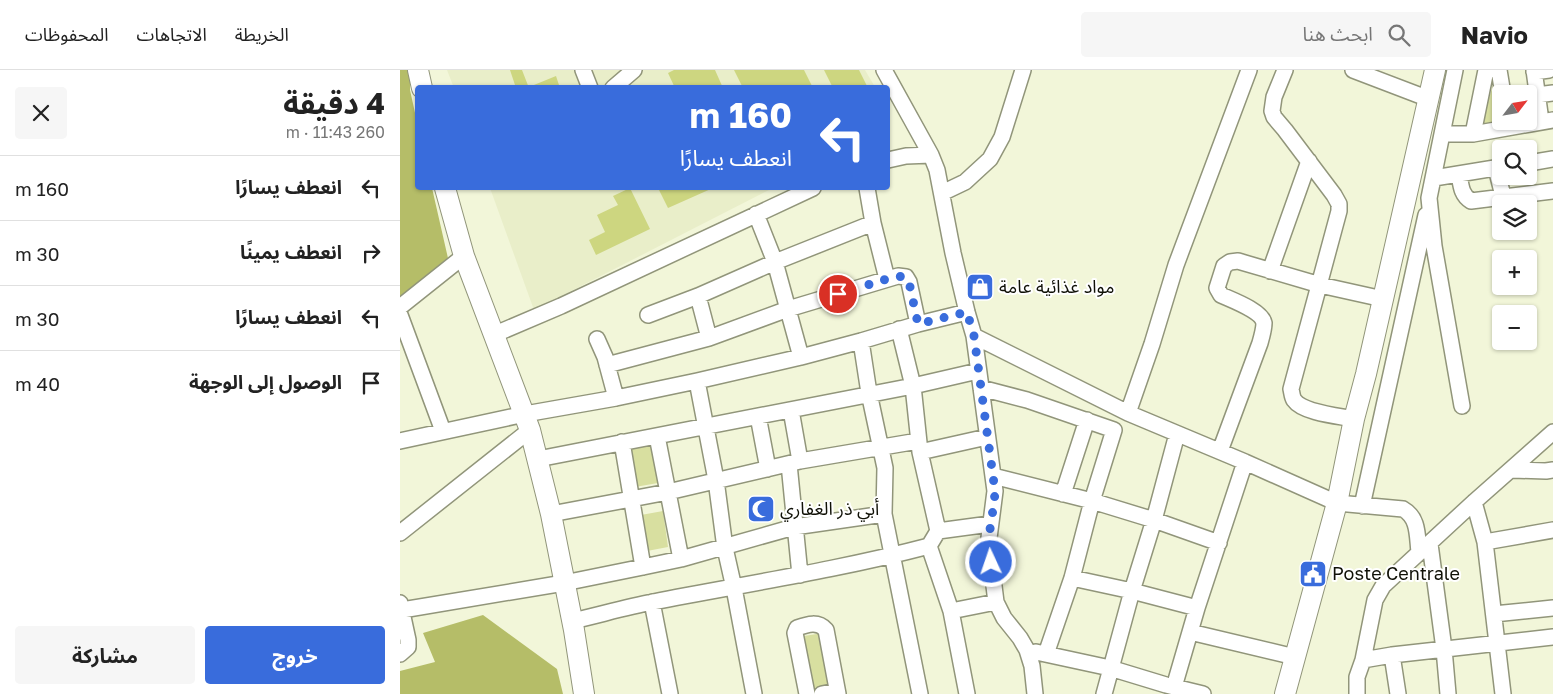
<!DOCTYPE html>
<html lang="ar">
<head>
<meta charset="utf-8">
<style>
	body { margin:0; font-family:"Golos Text","Noto Sans Arabic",sans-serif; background:#f6f6f6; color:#222; direction:rtl; height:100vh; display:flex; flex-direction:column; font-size:19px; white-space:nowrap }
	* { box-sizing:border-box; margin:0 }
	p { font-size:16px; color:#767676 }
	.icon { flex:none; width:28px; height:28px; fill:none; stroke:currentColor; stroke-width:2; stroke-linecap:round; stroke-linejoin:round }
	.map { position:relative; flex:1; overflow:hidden; direction:ltr }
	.sheet { display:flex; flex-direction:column; background:#fff; width:400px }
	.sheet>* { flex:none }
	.guide { position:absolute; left:15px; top:15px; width:475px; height:105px; border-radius:5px; box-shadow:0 1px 4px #0004; direction:rtl; background:#396cdc; color:#fff; overflow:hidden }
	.needle { width:32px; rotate:59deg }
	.buttons { position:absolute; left:1092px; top:15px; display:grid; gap:10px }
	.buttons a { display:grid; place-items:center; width:45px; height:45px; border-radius:5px; background:#fff; box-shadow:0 1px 4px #0004; font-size:25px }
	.pin { position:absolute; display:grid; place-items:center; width:42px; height:42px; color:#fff; margin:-21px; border:2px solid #fff; border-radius:50%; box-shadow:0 1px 5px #0007 }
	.me { position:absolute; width:55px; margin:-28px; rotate:357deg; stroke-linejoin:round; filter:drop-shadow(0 0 4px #0008) }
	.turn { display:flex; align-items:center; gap:18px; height:105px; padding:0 15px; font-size:22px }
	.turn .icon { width:65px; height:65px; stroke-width:2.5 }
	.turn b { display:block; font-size:35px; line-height:42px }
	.round { display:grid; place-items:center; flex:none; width:52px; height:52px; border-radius:5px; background:#f6f6f6 }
	.summary { display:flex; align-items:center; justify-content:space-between; height:85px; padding:0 15px }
	h1 { font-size:30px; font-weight:700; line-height:38px }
	.action { display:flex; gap:10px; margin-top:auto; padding:10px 15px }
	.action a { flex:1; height:58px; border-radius:5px; background:#396cdc; color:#fff; font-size:20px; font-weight:700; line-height:58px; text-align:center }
	.action a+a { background:#f6f6f6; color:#222 }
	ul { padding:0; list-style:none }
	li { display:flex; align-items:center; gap:15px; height:65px; padding:0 15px; border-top:1px solid #e0e0e0 }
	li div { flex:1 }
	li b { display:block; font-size:19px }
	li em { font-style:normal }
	header { display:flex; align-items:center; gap:30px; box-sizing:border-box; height:70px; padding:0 25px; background:#fff; border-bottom:1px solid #e0e0e0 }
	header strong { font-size:24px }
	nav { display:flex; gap:28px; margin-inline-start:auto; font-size:18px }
	.search { width:350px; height:45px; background:#f6f6f6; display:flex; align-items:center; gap:12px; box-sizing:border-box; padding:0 18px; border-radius:5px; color:#767676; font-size:19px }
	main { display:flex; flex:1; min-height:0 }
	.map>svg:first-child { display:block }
	.built { fill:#e9eec9 }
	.green { fill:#d8dfa0 }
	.forest { fill:#b5bd68 }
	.building { fill:#cdd680 }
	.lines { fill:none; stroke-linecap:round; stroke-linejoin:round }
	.minor-casing { stroke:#91957a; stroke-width:18 }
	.major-casing { stroke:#91957a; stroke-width:22 }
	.minor { stroke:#fff; stroke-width:15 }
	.major { stroke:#fff; stroke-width:20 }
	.route { stroke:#396cdc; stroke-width:9; stroke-dasharray:0 16.2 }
	.labels { text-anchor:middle; stroke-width:4; stroke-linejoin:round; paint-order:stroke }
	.poi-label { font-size:18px; fill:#101107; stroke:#fff; text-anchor:start }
</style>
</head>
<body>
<header>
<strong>Navio</strong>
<div class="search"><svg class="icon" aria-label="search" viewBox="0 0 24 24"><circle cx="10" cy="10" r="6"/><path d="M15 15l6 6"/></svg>ابحث هنا</div>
<nav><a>الخريطة</a><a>الاتجاهات</a><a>المحفوظات</a></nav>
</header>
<main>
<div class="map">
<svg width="1153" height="624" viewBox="0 0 1153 624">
	<rect width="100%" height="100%" fill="#f2f6d9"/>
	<path class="built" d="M47,0h418l10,17 -421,1z
		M90,118h283l-239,122z"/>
	<path class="green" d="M1097,2l4,23v26h5l-26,7z
		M251,374l7,39 -23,4 -6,-39z
		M263,441l5,36 -21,4 -6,-36z
		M423,563l10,55 -20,3 -9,-55z"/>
	<path class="forest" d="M0,0h10v20l7,32 1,66h14l18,79 -50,37z
		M83,545l74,54 6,25h-163v-23l35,-9 -12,-29z"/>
	<path class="building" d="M110,0h12l7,18h-13z
		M274,0h41l8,18h-48l-7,-15z
		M334,0h70l9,18h-70z
		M424,0h35l9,18h-35z
		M156,6l4,12h-31v-1z
		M230,118l20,41 -54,26 -7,-15 16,-8 -8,-17 21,-10 -5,-9z
		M258,118h55l-45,20z"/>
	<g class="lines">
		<g class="minor-casing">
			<path id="minor" d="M183,0l7,18
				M484,0l47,85 6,15 16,83 14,59 7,24 154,77 117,49 92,41 66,6c16,9 14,27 16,43
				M885,0l-11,27 -2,14 2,6 11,13 49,65 5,9v7l-48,178c1,4 1,8 3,11 9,13 45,16 60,19
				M953,0l76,29
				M1055,0l-26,128 5,48 28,160
				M1099,0l4,24
				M1134,0l7,51
				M1134,2l15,-2
				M213,18l21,-18
				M1137,25l16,-2
				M1042,64h31l80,-14
				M1073,64l13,-64
				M488,90l18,-4 25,-1
				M1129,93l24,-4
				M1096,98l9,36
				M1059,104c2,11 2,21 12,27l82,-10
				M1034,108l67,-11
				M467,118l6,35 14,56
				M542,123l23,-11 25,-23 12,-22 21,-67
				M356,144l19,48 26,95
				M870,201l39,-110
				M298,226l11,42
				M0,237l64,-51
				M0,245l43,116
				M248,245l50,-19 77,-34 98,-39
				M93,265l68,-29 252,-118
				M574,266l21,155 -6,47 2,24 5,40 8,16 16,20 7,12 5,16 3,28
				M197,269l8,18 11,41
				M461,271l8,52 16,75 -1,46 36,180
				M207,295l102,-27 79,-29 110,-33 8,1 3,5 9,42
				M297,311l19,99 9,68 9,40 20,106
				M581,318l46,12 87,30 -22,71 -20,77 -26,76
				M391,340l9,51
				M728,343l24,-69 24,-79 73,-195
				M358,346l10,53
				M257,366l24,123
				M0,371l125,-27 91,-16 81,-17 104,-24 60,-16 57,-17 49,-12
				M222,372l21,125
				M820,381l40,-108c2,-7 4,-14 4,-20 -2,-12 -32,-23 -43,-28l-4,-7 7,-22 6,-4 8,-1 82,24 63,14
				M520,382l67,-15
				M138,389l375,-73 65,-15
				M389,394l11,111
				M1112,400l34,1 7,-1
				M593,406l99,25 62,19 65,23
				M663,424l24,-74
				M1074,432l11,40 18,152
				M962,436l64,-291
				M151,444l117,-22 132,-31 118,-20
				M538,461l52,-7
				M0,463l130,-103
				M1085,472l68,-12
				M1030,474l14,105 4,45
				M529,476l22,65 16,83
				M672,508l60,13 65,17
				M252,532l18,92
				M0,533l8,37v7l-8,7
				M2,540l162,-27 79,-16 38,-8 113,-32 90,-13
				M551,541l45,-9
				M1094,544l59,-6
				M172,551c27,-6 54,-14 81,-19 92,-18 185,-32 276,-56l9,-15 -18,-79 -7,-66 -14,-57
				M790,562l105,25
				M636,582l74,16 56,17 37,9
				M992,585l6,39
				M963,590l29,-5 161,-18
				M774,617l23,-79 48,-146
				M407,624l-12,-61 2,-5c11,-4 21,-7 29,2l12,64
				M422,624l15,-3
				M704,624l28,-103 22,-71 23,-86
				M957,624v-17l6,-17 12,-60 8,-14 91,-84 79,-70"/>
		</g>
		<g class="major-casing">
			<path id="major" d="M18,0l4,18
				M45,118l19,68 66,174 21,84 23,116 10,64
				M885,624l52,-191 17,-84 12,-45 69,-304"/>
		</g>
		<use href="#minor" class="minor"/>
		<use href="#major" class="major"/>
	</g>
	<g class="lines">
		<path class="route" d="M438,224l49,-15 16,-3 6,6 9,42 49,-12 7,24 21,155 -1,15 -4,18 1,38"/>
	</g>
	<defs>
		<g id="shop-square" transform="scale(1.4375)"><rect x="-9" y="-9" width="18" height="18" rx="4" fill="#396cdc" stroke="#fff"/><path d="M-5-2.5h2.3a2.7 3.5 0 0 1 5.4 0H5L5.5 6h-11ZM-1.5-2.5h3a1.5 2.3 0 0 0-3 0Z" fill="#fff"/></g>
		<g id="mosque-square" transform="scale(1.4375)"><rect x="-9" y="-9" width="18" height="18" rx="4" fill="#396cdc" stroke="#fff"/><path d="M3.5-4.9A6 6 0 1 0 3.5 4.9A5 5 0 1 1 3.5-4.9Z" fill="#fff"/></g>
		<g id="civic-square" transform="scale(1.4375)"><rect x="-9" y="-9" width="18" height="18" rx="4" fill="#396cdc" stroke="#fff"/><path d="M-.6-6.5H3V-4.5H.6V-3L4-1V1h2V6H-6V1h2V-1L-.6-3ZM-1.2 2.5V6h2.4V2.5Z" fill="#fff"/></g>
	</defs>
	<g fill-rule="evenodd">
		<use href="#shop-square" x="580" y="217"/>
		<use href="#mosque-square" x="361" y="439"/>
		<use href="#civic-square" x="913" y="504"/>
	</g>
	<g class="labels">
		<g class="poi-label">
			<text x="599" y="223">مواد غذائية عامة</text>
			<text x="380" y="445">أبي ذر الغفاري</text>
			<text x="932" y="510">Poste Centrale</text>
		</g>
	</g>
</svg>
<div class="buttons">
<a><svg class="needle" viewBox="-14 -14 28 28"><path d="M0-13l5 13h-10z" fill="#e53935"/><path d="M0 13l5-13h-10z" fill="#767676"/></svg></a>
<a><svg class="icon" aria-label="search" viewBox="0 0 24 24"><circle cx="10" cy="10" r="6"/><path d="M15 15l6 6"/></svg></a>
<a><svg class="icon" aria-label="layers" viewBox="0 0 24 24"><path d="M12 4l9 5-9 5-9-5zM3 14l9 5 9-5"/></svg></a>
<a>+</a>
<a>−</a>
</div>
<div class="pin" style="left:438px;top:224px;background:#d93025"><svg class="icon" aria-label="arrive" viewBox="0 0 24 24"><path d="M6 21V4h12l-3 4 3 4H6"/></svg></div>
<svg class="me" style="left:591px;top:492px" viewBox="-20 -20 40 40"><circle r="17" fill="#396cdc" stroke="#fff" stroke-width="3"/><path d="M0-11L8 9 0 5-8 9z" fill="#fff"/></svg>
<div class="guide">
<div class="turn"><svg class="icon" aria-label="left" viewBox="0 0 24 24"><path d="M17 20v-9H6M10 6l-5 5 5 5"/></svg><div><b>160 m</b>انعطف يسارًا</div></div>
</div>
</div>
<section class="sheet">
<div class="summary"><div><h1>4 دقيقة</h1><p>260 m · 11:43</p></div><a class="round"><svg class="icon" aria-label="close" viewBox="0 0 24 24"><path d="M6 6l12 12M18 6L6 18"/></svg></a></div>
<ul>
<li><svg class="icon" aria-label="left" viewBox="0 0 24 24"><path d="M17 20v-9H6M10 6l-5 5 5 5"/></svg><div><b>انعطف يسارًا</b></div><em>160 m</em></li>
<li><svg class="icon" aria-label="right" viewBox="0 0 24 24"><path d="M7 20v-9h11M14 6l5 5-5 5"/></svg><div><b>انعطف يمينًا</b></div><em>30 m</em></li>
<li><svg class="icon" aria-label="left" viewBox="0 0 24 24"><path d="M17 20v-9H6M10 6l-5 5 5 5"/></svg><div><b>انعطف يسارًا</b></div><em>30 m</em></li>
<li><svg class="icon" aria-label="arrive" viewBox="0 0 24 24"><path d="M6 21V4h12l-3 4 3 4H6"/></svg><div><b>الوصول إلى الوجهة</b></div><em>40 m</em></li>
</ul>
<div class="action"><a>خروج</a><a>مشاركة</a></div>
</section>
</main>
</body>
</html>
